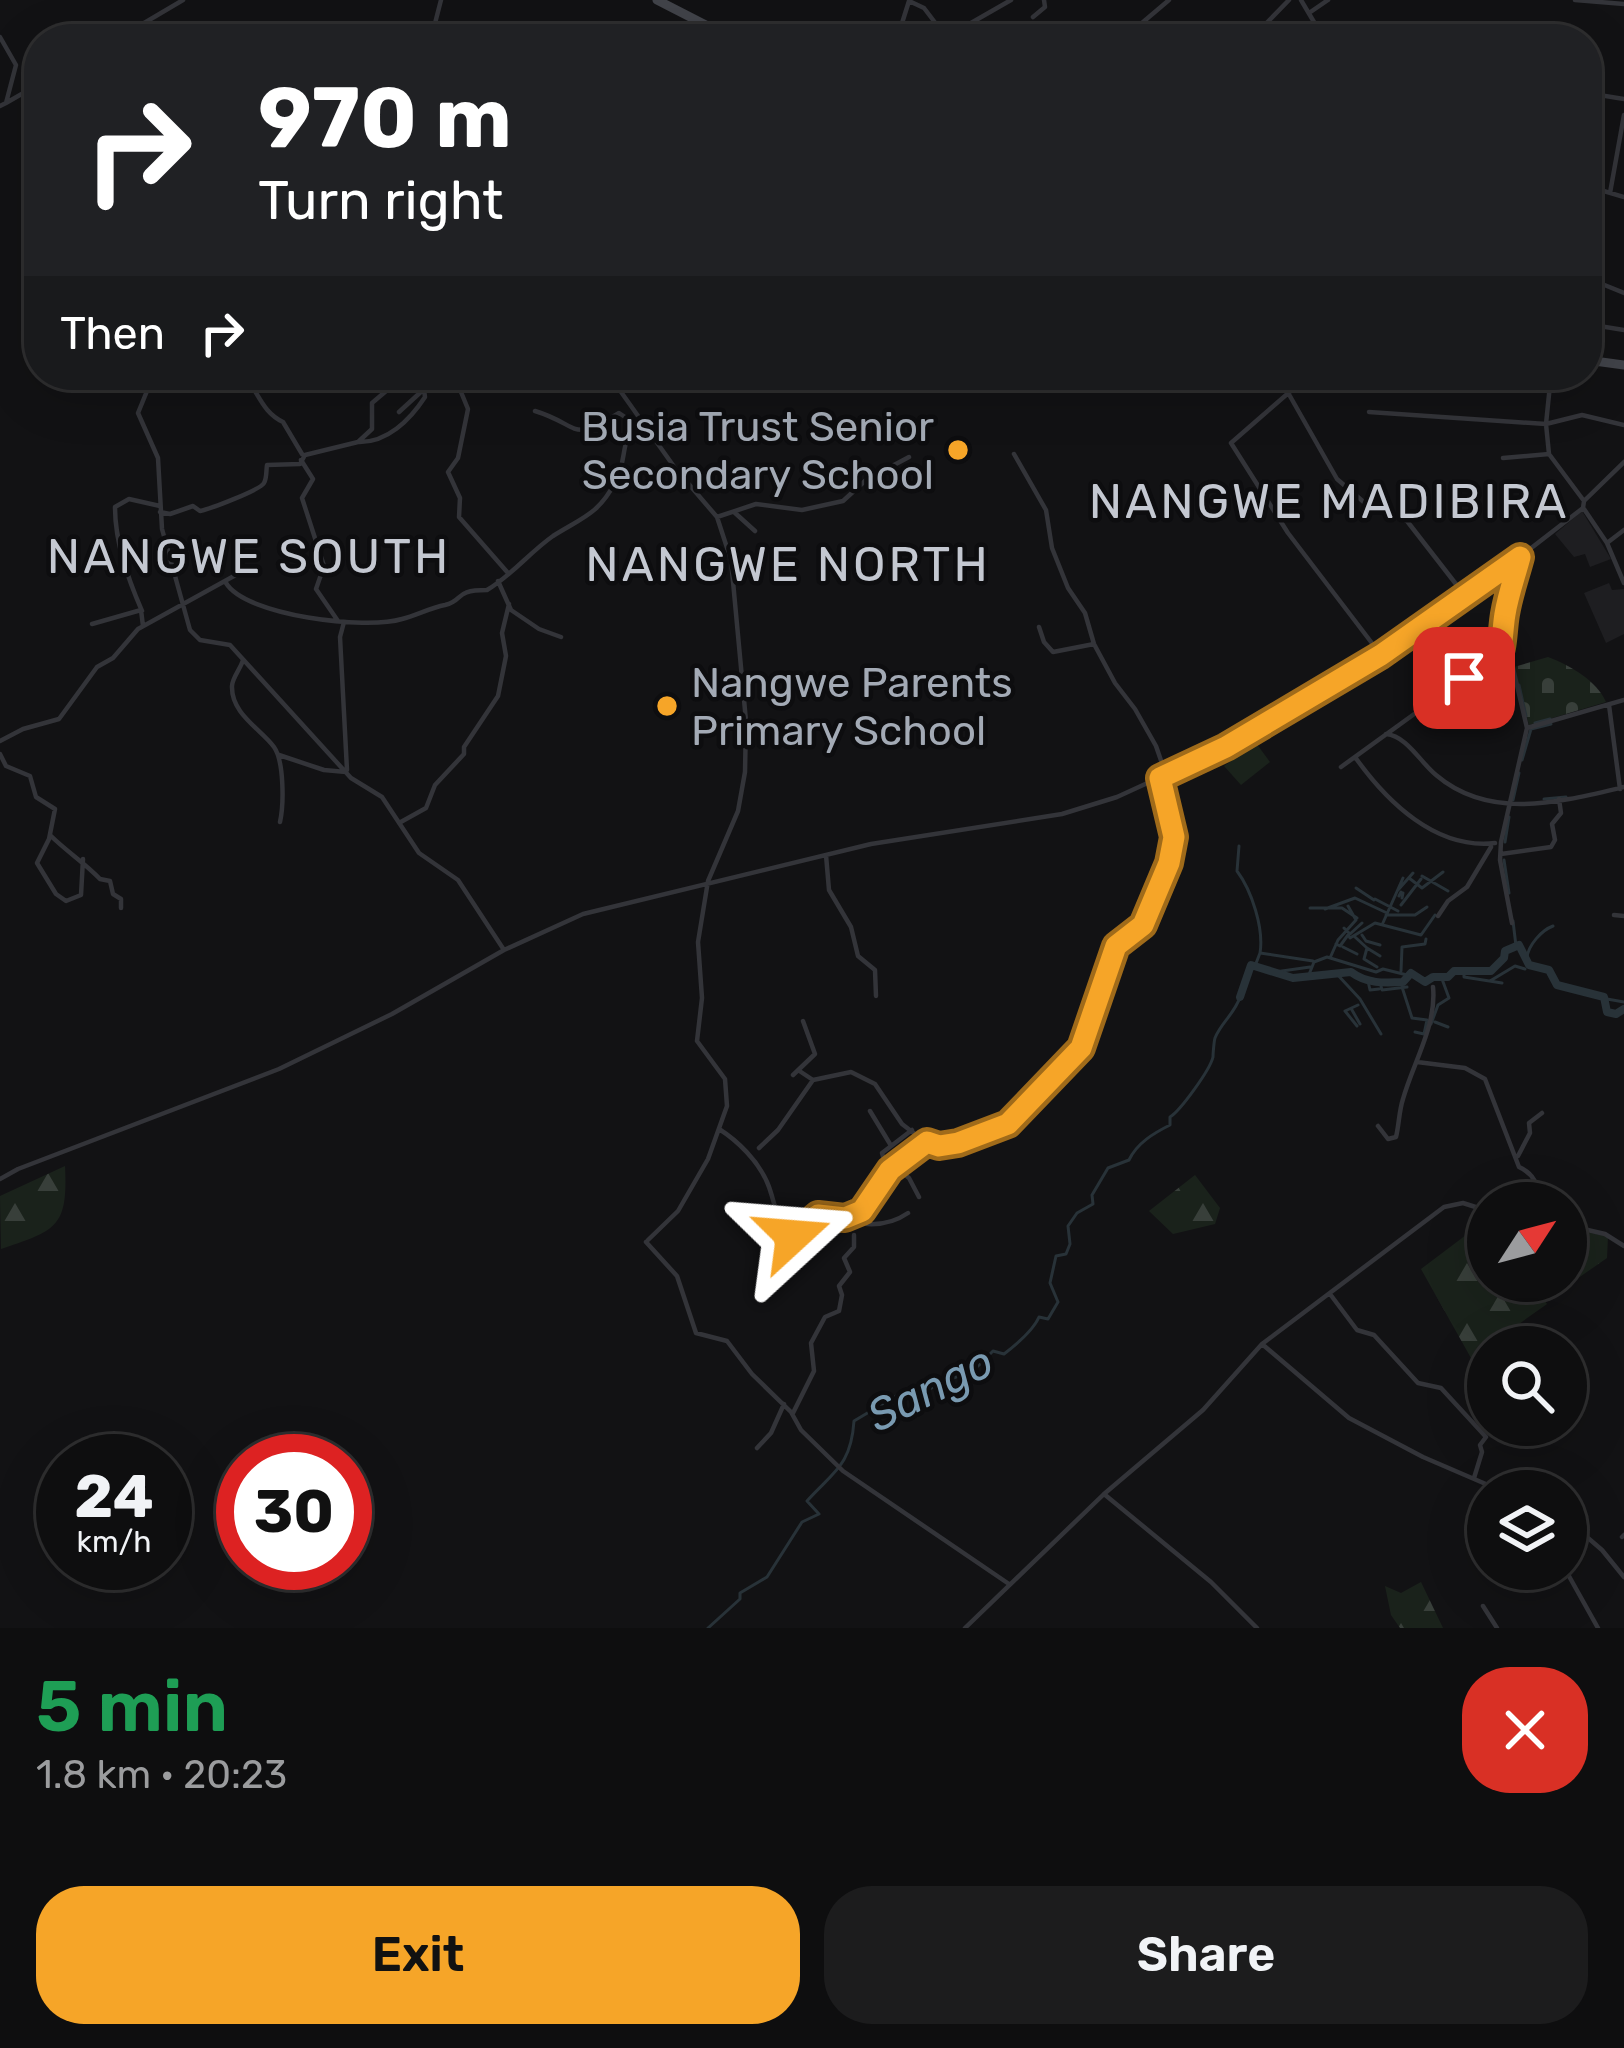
<!DOCTYPE html>
<html lang="en">
<head>
<meta charset="utf-8">
<style>
	body { margin:0; font-family:Rubik,sans-serif; background:#1c1c1d; color:#f1f3f6; height:100vh; display:flex; flex-direction:column; font-size:45px; white-space:nowrap }
	* { box-sizing:border-box; margin:0 }
	p { font-size:39px; color:#9b9c9e }
	.icon { flex:none; width:66px; height:66px; fill:none; stroke:currentColor; stroke-width:2; stroke-linecap:round; stroke-linejoin:round }
	.map { position:relative; height:1628px; overflow:hidden }
	.panel { display:flex; flex-direction:column; background:#0e0e0f; flex:1 }
	.panel>* { flex:none }
	.hud { position:absolute; left:24px; top:24px; width:1578px; height:366px; border-radius:48px; box-shadow:0 12px 48px #0002,0 0 0 3px #2e2e2f; background:#202124; color:#fff; overflow:hidden }
	.needle { width:78px; rotate:54deg }
	.controls { position:absolute; left:1467px; top:1182px; display:grid; gap:24px }
	.controls a { display:grid; place-items:center; width:120px; height:120px; border-radius:50%; background:#0e0e0f; box-shadow:0 12px 48px #0002,0 0 0 3px #2e2e2f; font-size:60px }
	.speed { position:absolute; left:36px; top:1434px; display:flex; gap:24px; font-size:60px; font-weight:700; text-align:center }
	.speed>* { display:grid; place-content:center; width:156px; height:156px; border-radius:50%; background:#0e0e0f; box-shadow:0 12px 48px #0002,0 0 0 3px #2e2e2f; line-height:1 }
	.speed small { font-size:30px; font-weight:400 }
	.speed .limit { border:18px solid #d22; background:#fff; color:#111 }
	.pin { position:absolute; display:grid; place-items:center; width:102px; height:102px; color:#fff; margin:-51px; border-radius:24px; box-shadow:0 6px 18px #0006 }
	.me { position:absolute; width:132px; margin:-66px; rotate:71deg; stroke-linejoin:round; filter:drop-shadow(0 0 9px #0008) }
	.turn { display:flex; align-items:center; gap:42px; height:252px; padding:0 36px; font-size:54px }
	.turn .icon { width:156px; height:156px; stroke-width:2.5 }
	.turn b { display:block; font-size:84px; line-height:102px }
	.then { display:flex; align-items:center; height:114px; padding:0 36px; background:#0003; gap:24px; font-size:45px }
	.round { display:grid; place-items:center; flex:none; width:126px; height:126px; border-radius:48px; background:#1c1c1d }
	.head { display:flex; align-items:center; justify-content:space-between; height:204px; padding:0 36px }
	h1 { font-size:72px; font-weight:600; line-height:90px; color:#1e9e55 }
	.action { display:flex; gap:24px; margin-top:auto; padding:24px 36px }
	.action a { flex:1; height:138px; border-radius:48px; background:#f6a528; color:#111; font-size:48px; font-weight:600; line-height:138px; text-align:center }
	.action a+a { background:#1c1c1d; color:#f1f3f6 }
	.map>svg:first-child { display:block }
	.built { fill:#1e1e21 }
	.grass { fill:#1a221b }
	.forest { fill:url(#forest-firs) }
	.cemetery { fill:url(#cemetery-stones) }
	.lines { fill:none; stroke-linecap:round; stroke-linejoin:round }
	.stream { stroke:#283238; stroke-width:3 }
	.river { stroke:#283238; stroke-width:8 }
	.street { stroke:#333439; stroke-width:4.5 }
	.secondary { stroke:#414349; stroke-width:9 }
	.route-casing { stroke:#a06b1a; stroke-width:30 }
	.route { stroke:#f6a528; stroke-width:21 }
	.poi-dot { fill:#f6a528; stroke:#0d0d0f; stroke-width:4.5 }
	.labels { text-anchor:middle; stroke-width:9; stroke-linejoin:round; paint-order:stroke }
	.poi-label { font-size:42px; fill:#a3aab5; stroke:#0d0d0f; text-anchor:end }
	.water-label { font-size:45px; font-style:italic; fill:#799ab1; stroke:#0d0d0f }
	.quarter-label { font-size:48px; letter-spacing:3px; fill:#c4c8d1; stroke:#0d0d0f }
</style>
</head>
<body>
<div class="map">
<svg width="1624" height="1628" viewBox="0 0 1624 1628">
	<defs>
		<pattern id="forest-firs" width="22" height="20" patternUnits="userSpaceOnUse" patternTransform="scale(3)"><rect width="22" height="20" fill="#1a221b"/><path d="M5 1l3.5 6h-7zM16 11l3.5 6h-7z" fill="#383f3a"/></pattern>
		<pattern id="cemetery-stones" width="16" height="16" patternUnits="userSpaceOnUse" patternTransform="scale(3)"><rect width="16" height="16" fill="#1a221b"/><path d="M2 7V4a2 2 0 0 1 4 0v3zM10 15v-3a2 2 0 0 1 4 0v3z" fill="#383f3a"/></pattern>
	</defs>
	<rect width="100%" height="100%" fill="#121214"/>
	<path class="built" d="M1582,511l29,48 -21,8 -5,-13 -11,3 -19,-23z
		M1609,583l3,7 12,-1v45l-18,9 -22,-50z"/>
	<path class="grass" d="M1256,743l14,19 -29,23 -17,-19z"/>
	<path class="forest" d="M65,1166c3,62 -9,64 -64,83l-1,-53z
		M1195,1175l25,33 -5,16 -42,10 -24,-23z
		M1486,1220l2,61h42l17,23 -76,54 -50,-89z
		M1566,1229l42,7 -1,22 -59,41 -14,-18h32z
		M1421,1582l22,46h-43l-9,-13 -6,-29 16,7z"/>
	<path class="cemetery" d="M1548,657c23,9 48,23 58,45l-77,23 -15,-58z"/>
	<g class="lines">
		<path class="stream" d="M1519,574l5,-15
			M1519,685l7,31
			M1535,723l15,-4
			M1522,760l9,-31 20,-5
			M1544,799l22,-2
			M1513,800l6,-27
			M1505,842l4,-25
			M1239,846l-2,25c15,20 27,58 23,82
			M1504,860l5,33
			M1422,876l26,15
			M1409,878l13,10 21,-16
			M1356,888l18,12
			M1398,890l15,-17
			M1399,896l2,-4
			M1402,898l1,-5
			M1375,899l23,12
			M1401,905l20,-26
			M1310,908h32l15,10
			M1325,909l30,-11 32,15
			M1386,915h29l12,-8
			M1513,921l3,25
			M1382,925l21,-47
			M1344,928l6,6 12,-11
			M1362,935l4,6 14,4
			M1355,937l12,11 -3,11 13,8
			M1336,944l4,2 8,-11 2,3 25,-15 46,12 14,-20
			M1343,947l14,7
			M1367,948l13,8
			M1330,958l8,-18 18,-20 -8,-14
			M1527,958c1,-13 15,-28 26,-32
			M1255,966l5,-13 53,8
			M1401,971l1,-24 23,-3 1,-5
			M1464,971v6l38,6
			M1275,972l35,-5
			M1335,972l25,27 21,35
			M1308,977l6,-15 13,-5 49,15 7,-3 24,6
			M1368,981l2,9 9,-1
			M1490,981l25,-15 10,3
			M1380,982l2,8 25,-3
			M1402,987l10,31 15,2 -3,14 -9,-2
			M1607,999l17,3
			M1352,1010l8,14
			M1435,1022l13,5
			M1431,1024l7,-19 11,-7 -7,-19
			M1357,1026l-12,-15 13,-6
			M708,1628l32,-29v-6l27,-16 35,-55 17,-8 -12,-13c26,-29 44,-35 47,-80l42,-25 25,-2 21,-12 31,-11 20,-20 11,3c13,-10 29,-23 35,-37l9,2 10,-17 -8,-19 6,-27 10,-2 4,-10 -2,-18 9,-13 16,-9 -1,-9 16,-27 21,-8c8,-17 25,-27 41,-35v-8c10,-6 40,-47 43,-60 0,-3 1,-16 2,-19 6,-15 20,-25 25,-41"/>
		<path class="river" d="M1240,997l11,-32 42,13 58,-6c16,12 33,11 52,10l8,-9 14,9 8,-5h15l6,-6h37l13,-13 1,-7 14,-6 10,20 20,5 8,15 47,12 3,15 9,2 8,-5"/>
		<path class="street" d="M1301,0l23,39
			M1575,0l49,4
			M1309,13l19,-13
			M1033,17l12,-10 -1,-7
			M0,37l16,28 -10,38 -6,3
			M117,39l66,-39
			M431,39l10,-39
			M897,39l12,-38 15,7 22,29
			M943,39l68,-39
			M1139,39l-3,-11 33,-28
			M1251,39l38,-39
			M1587,93l37,6
			M6,103l33,-19
			M1587,186l37,11
			M1610,193l14,-78
			M1587,269l15,15 22,9
			M1587,324l37,6
			M172,375l-25,16 -9,22 20,45 4,71 28,101 10,10 30,5 121,133 31,19 37,56 39,27 46,70
			M244,375c15,18 18,37 39,47l19,32
			M262,375l10,14 17,-5
			M379,375l17,7
			M454,375l14,34 -10,49 -10,14 12,26 -1,19 49,56
			M609,375l66,93 42,49 14,43 15,161 -1,51 -7,39 -30,70 -10,61 4,56 -5,43 28,38 2,27 -19,53 -30,52 -30,29
			M1278,375l59,104 29,25 41,17 59,76
			M1309,375l-78,68 57,90 93,122
			M1551,375l-5,49 3,30 35,47
			M535,411c46,14 34,33 84,2l15,10
			M399,412l24,-22
			M1369,412l177,12 36,-9 42,10
			M358,442c29,1 52,-22 67,-45l-3,-22
			M1014,454l32,56 6,38 16,40 17,25 9,31 21,39 20,26 21,37 10,29
			M1503,458l46,-4
			M301,460l12,19 -11,19 22,68 -8,23 22,32
			M1584,509l23,34 17,40
			M160,512l10,2 23,-8 7,5c10,-2 60,-21 64,-28 3,-5 2,-12 3,-18l33,-1 5,-9 53,-13 14,-13v-26l33,-28
			M734,512l21,19
			M717,517l39,-13 46,6 41,-9 23,-21 43,-23
			M1607,543l17,-13
			M1520,559l-16,71 23,98
			M498,581l13,29 28,19 22,8
			M226,583c20,33 140,47 176,36 15,-4 28,-11 43,-14 20,-5 8,-15 42,-15 24,-14 43,-38 66,-54 30,-19 45,-21 63,-55 11,-21 4,-41 22,-62
			M142,611c-14,-32 -27,-68 -27,-104l14,-8 31,7
			M344,622l-4,15 7,133
			M92,624l49,-14 2,16
			M1039,627l5,15 9,10 41,-8
			M243,660c-2,8 -11,18 -11,26 -1,28 29,43 42,61 10,14 10,57 6,75
			M1609,705l11,84
			M1386,734c21,2 34,28 50,41 54,46 124,27 188,12
			M0,741l23,-12 36,-10 38,-52 16,-9 25,-29 105,-58
			M0,754l6,12 24,10 6,21 19,12 -6,30 -12,24 19,31 10,7 15,-6 2,-36
			M279,755l45,15 22,2
			M1355,757c32,45 81,93 140,86
			M1341,767l123,-89c20,-1 31,-15 41,-31
			M399,823l27,-15 9,-23 29,-31v-7l34,-51 8,-40 -4,-23 7,-29
			M50,835c17,17 34,27 50,44l10,2 3,13 8,5v9
			M1501,854l50,-7 4,-7 -3,-16 9,-11 -2,-14
			M826,855l3,35 22,37 7,29 17,14 1,26
			M1614,915l10,1
			M1438,916l10,-15 19,-14 24,-40
			M1512,923l-12,-63 1,-18 26,-114 97,-28
			M1417,1062l48,6 20,11 34,88c17,8 18,18 22,36
			M798,1070l15,10 38,-8 24,12 27,40 22,17 15,5 30,-6 39,-16 72,-75 36,-103 27,-21 5,-10 25,-68 -13,-69
			M793,1075l22,-21 -12,-33
			M870,1111l20,33
			M1378,1126l10,13 8,-2c3,-12 3,-26 7,-38 10,-36 34,-74 30,-112
			M719,1129c19,12 39,32 48,53 9,20 7,40 26,54l25,-21 27,3 17,-7 26,-37 -6,-21 30,-23
			M759,1148l19,-18 35,-50
			M1518,1156l12,-23 -1,-10 13,-10
			M894,1166l15,12 10,19
			M890,1170l37,-28
			M0,1179l18,-10 261,-100 113,-55 112,-64 79,-36 288,-70 191,-30 55,-17 109,-50 155,-92 109,-75 93,-72 1,-7 40,-39
			M859,1212l8,12c16,1 28,-2 41,-11
			M1566,1225l39,9 19,12
			M646,1242l31,34 19,57 31,8 25,33 39,38 10,18 42,41 166,113
			M1330,1294l27,36 17,5 44,48 23,5 45,49 -6,8 2,7 -8,26
			M1262,1344l87,74 74,39 79,34
			M793,1413l21,-42 -3,-28 14,-26 14,-6 3,-16 -3,-9 11,-14 -6,-14 10,-11v-12
			M757,1448l14,-15 13,-29
			M1104,1494l107,88 46,46
			M1566,1519l36,31 22,27
			M1622,1537l2,-2
			M1565,1569l33,59
			M1483,1606l14,22
			M965,1628l139,-134 99,-84 59,-66 182,-137 19,-4 25,8"/>
		<path class="secondary" d="M657,0l76,39
			M1587,360l37,5"/>
	</g>
	<g class="lines">
		<g class="route-casing">
			<path id="route" d="M793,1236l25,-21 27,3 17,-7 28,-41 37,-28 12,4 19,-3 50,-19 73,-76 35,-102 27,-21 26,-62 5,-26 -14,-59 66,-31 155,-92 139,-98c-5,19 -12,38 -15,57 -5,29 2,62 -41,64"/>
		</g>
		<use href="#route" class="route"/>
	</g>
	<g class="poi-dot">
		<circle cx="958" cy="450" r="12"/>
		<circle cx="667" cy="706" r="12"/>
	</g>
	<g class="labels">
		<g class="poi-label">
			<text x="934" y="441">Busia Trust Senior<tspan x="934" dy="48">Secondary School</tspan></text>
			<text x="691" y="697" text-anchor="start">Nangwe Parents<tspan x="691" dy="48">Primary School</tspan></text>
		</g>
		<g class="water-label">
			<text transform="translate(930 1388) rotate(-27)" y="16">Sango</text>
		</g>
		<g class="quarter-label">
			<text x="1329" y="518">NANGWE MADIBIRA</text>
			<text x="249" y="573">NANGWE SOUTH</text>
			<text x="788" y="581">NANGWE NORTH</text>
		</g>
	</g>
</svg>
<div class="controls">
<a><svg class="needle" viewBox="-14 -14 28 28"><path d="M0-13l5 13h-10z" fill="#e53935"/><path d="M0 13l5-13h-10z" fill="#9b9c9e"/></svg></a>
<a><svg class="icon" aria-label="search" viewBox="0 0 24 24"><circle cx="10" cy="10" r="6"/><path d="M15 15l6 6"/></svg></a>
<a><svg class="icon" aria-label="layers" viewBox="0 0 24 24"><path d="M12 4l9 5-9 5-9-5zM3 14l9 5 9-5"/></svg></a>
</div>
<div class="speed"><div>24<small>km/h</small></div><div class="limit">30</div></div>
<div class="pin" style="left:1464px;top:678px;background:#d93025"><svg class="icon" aria-label="arrive" viewBox="0 0 24 24"><path d="M6 21V4h12l-3 4 3 4H6"/></svg></div>
<svg class="me" style="left:793px;top:1236px" viewBox="-20 -20 40 40"><path d="M0-17L14 15 0 8-14 15z" fill="#f6a528" stroke="#fff" stroke-width="4"/></svg>
<div class="hud">
<div class="turn"><svg class="icon" aria-label="right" viewBox="0 0 24 24"><path d="M7 20v-9h11M14 6l5 5-5 5"/></svg><div><b>970 m</b>Turn right</div></div>
<div class="then">Then<svg class="icon" aria-label="right" viewBox="0 0 24 24"><path d="M7 20v-9h11M14 6l5 5-5 5"/></svg></div>
</div>
</div>
<section class="panel">
<div class="head"><div><h1>5 min</h1><p>1.8 km · 20:23</p></div><a class="round" style="background:#d93025;color:#fff"><svg class="icon" aria-label="close" viewBox="0 0 24 24"><path d="M6 6l12 12M18 6L6 18"/></svg></a></div>
<div class="action"><a>Exit</a><a>Share</a></div>
</section>
</body>
</html>
